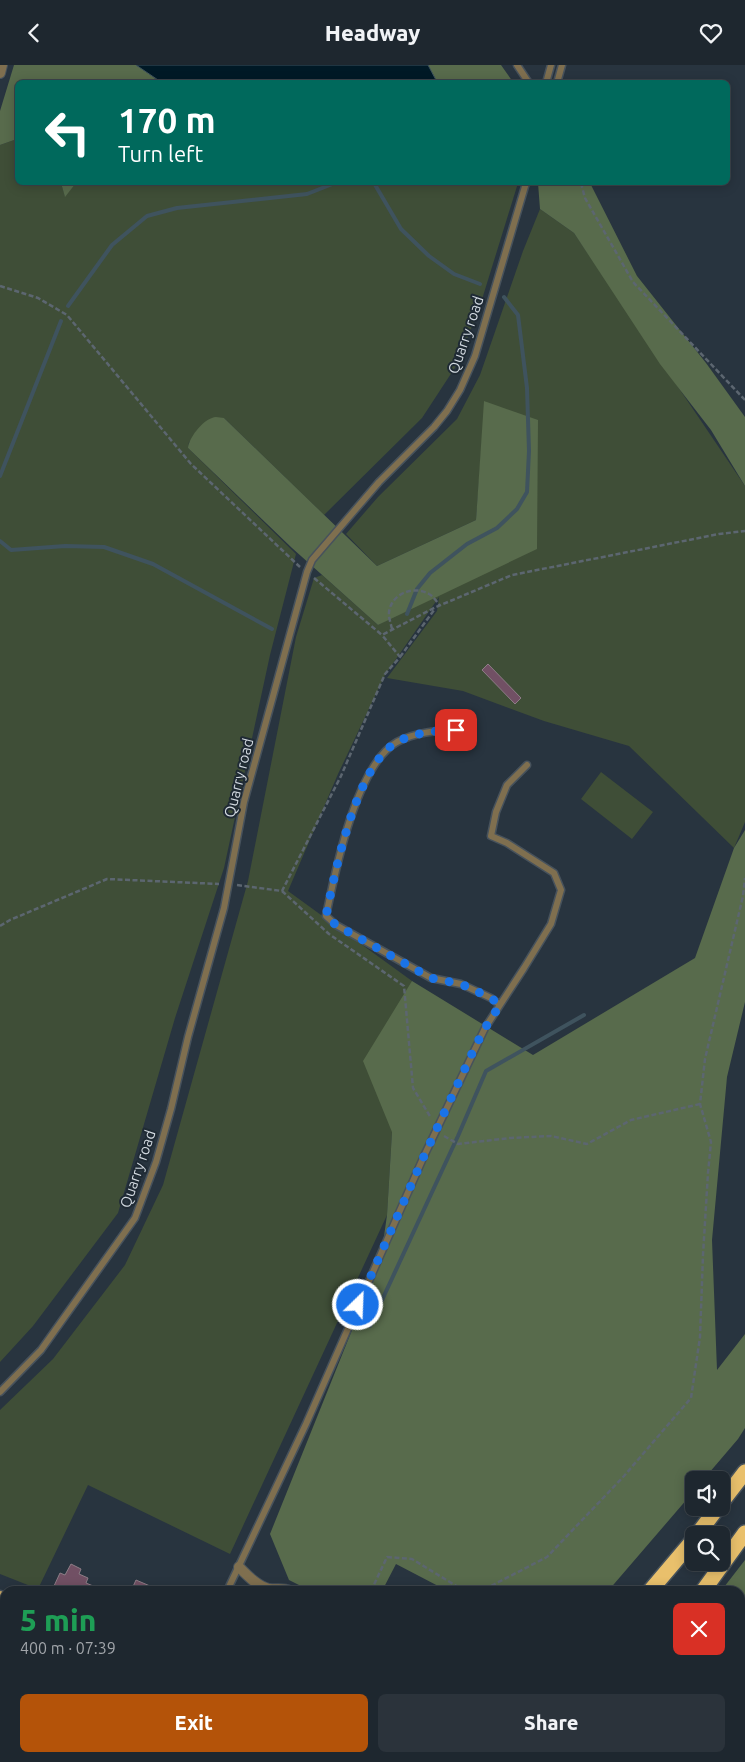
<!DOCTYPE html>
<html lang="en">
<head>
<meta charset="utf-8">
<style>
	body { margin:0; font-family:Ubuntu,sans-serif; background:#2b333b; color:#f1f3f6; height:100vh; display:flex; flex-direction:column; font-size:19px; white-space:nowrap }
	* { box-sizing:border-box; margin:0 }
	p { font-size:16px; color:#a1a5aa }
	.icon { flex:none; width:28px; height:28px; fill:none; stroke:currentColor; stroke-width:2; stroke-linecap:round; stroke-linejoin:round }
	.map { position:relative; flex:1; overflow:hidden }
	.drawer { position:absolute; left:0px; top:1521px; width:745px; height:176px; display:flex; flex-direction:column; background:#1e272f; border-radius:15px 15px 0 0; box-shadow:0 2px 12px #0003,0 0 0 1px #3c444b }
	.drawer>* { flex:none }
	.hud { position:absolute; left:15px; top:15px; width:715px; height:105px; border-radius:8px; box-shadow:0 2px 12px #0003,0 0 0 1px #3c444b; background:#00695c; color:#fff; overflow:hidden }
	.tools { position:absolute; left:685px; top:1406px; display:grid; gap:10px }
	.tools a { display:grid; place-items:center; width:45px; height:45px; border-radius:8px; background:#1e272f; box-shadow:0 2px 12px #0003,0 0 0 1px #3c444b; font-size:25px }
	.pin { position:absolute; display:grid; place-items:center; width:42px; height:42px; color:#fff; margin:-21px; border-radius:10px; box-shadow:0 2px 8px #0006 }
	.me { position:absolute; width:55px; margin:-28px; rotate:24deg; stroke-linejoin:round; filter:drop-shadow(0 0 4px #0008) }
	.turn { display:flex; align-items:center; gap:18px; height:105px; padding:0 20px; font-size:22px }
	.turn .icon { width:65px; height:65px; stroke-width:2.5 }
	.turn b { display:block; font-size:35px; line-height:42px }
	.round { display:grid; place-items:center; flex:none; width:52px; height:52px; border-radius:8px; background:#2b333b }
	.summary { display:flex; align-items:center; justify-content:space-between; height:85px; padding:0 20px }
	h1 { font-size:30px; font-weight:800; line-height:38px; color:#1e9e55 }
	.button { display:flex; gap:10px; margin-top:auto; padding:10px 20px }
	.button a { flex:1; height:58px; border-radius:8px; background:#b45309; color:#fff; font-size:20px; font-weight:800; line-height:58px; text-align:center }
	.button a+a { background:#2b333b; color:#f1f3f6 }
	header { display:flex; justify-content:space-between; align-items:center; height:65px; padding:0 20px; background:#1e272f; font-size:22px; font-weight:800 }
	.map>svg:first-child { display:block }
	.green { fill:#3f4e37 }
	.forest { fill:#586b4c }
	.water { fill:#001926; stroke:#3f535e }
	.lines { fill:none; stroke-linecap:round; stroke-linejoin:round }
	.stream { stroke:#3f535e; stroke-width:4 }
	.building { fill:#715064; stroke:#8d7d86 }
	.service-casing { stroke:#47525c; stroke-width:9 }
	.minor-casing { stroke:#47525c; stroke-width:12 }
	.primary-casing { stroke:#47525c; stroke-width:15 }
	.motorway-casing { stroke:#47525c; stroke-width:18 }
	.path { stroke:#5c6670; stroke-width:2.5; stroke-dasharray:5 2.5; stroke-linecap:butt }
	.service { stroke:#7f6f4f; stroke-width:6 }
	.minor { stroke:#7f6f4f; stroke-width:10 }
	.primary { stroke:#cba965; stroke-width:12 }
	.motorway { stroke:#e9c06c; stroke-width:15 }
	.route { stroke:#1a73e8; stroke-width:9; stroke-dasharray:0 16.2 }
	.labels { text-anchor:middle; stroke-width:4; stroke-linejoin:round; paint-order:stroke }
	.street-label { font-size:15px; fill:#d3dae1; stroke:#1f2a34 }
</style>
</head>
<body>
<header><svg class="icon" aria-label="back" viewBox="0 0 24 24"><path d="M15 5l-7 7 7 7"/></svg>Headway<svg class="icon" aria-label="heart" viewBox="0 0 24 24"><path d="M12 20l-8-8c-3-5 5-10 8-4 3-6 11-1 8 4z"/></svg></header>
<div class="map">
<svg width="745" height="1697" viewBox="0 0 745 1697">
	<rect width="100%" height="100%" fill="#28343f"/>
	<path class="green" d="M17,74l1,44h43l4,13 11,-13h442l-39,126 -23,57 -34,52 -98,97 -100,-97 -35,24 -1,6 108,106 -26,101 -46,213 -49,150 -57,195 -85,113 -33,36v-1217z
		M540,144l34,24 171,253v336l-11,26 -105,-102 -85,-25 -81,-30 -76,-13 50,-67 2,-14 -54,78 -47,99 -50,117 124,90 -20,151 -5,83 -157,339 -142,-69 -50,104 -38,-15v-164l53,-51 72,-94 38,-80 85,-304 48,-244 18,-59 8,-3 56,50 159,-85 -52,-139 -9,119 -99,46 -31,-32 32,-37 79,-78 23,-44 43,-124z
		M601,707l52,40 -21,27 -51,-40z
		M745,1602v95h-37l2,-4 30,-1v-77z
		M193,1693l121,-1 9,5h-131z"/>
	<path class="forest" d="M14,0h122l19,13 -3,5h-134l-1,56 -17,6v-34z
		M428,0h73l12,17h-76z
		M61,118h15l-11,14z
		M538,118h52l47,93 69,87 39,54v69l-34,-56 -51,-66 -86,-131 -34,-24z
		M484,336l54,19 -1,129 -159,76 -86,-77 -104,-100c1,-10 14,-27 24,-30 4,-2 8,0 12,0l153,148 99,-46z
		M745,765v172l-18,75 -15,163 5,130 28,-36v94l-7,11 -35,41h-9v11l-86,100h-166v-3l-46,-24 -14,27h-71l-22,-11 -19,-46 111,-276 6,-43 5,-83 -29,-71 49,-80 121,74 162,-97 39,-110z
		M745,1495v107l-5,13v-89h-19z
		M574,1692h136v1l-2,4h-138z
		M397,1693h69l-4,4h-53z"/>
	<path class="water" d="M136,0h292l9,17h-276z"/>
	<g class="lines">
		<path class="stream" d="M374,118l27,46 28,27 25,18 26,10
			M68,241l44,-61 35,-29 30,-8 130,-14 28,-11
			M0,411l61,-155
			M0,476l11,9 54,-4 39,1 49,17 119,65
			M407,549l10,-25 13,-16 37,-29 30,-16 20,-19 10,-17 2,-41 -2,-63 -9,-73 -14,-18
			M370,1261l88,-190 28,-65 98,-56"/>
	</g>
	<path class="building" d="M488,599l33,34 -6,6 -33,-34z
		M71,1499l10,5 -2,5 9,4 -2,5 19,8h-40l-11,-5 6,-13 5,2z
		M136,1515l14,6 -3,5h-16z"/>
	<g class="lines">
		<g class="service-casing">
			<path id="service" d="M517,0l12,18
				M546,18l5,-18
				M557,18l5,-18
				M466,654l-10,11c-21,1 -40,2 -59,12 -41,23 -62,130 -71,174l10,9 95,53 30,6 30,14 9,7
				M0,1327l41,-42 94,-132 21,-56 15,-53 17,-72 36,-129 20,-106 63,-230 5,-12 67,-78 55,-55 13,-16 13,-21 15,-34 51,-173
				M227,1526l79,-167 118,-268 61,-128 39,-60 27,-44 10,-34 -7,-17 -47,-30 -16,-7 5,-24 11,-27 20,-20
				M179,1697l1,-5"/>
		</g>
		<g class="minor-casing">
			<path id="minor" d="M0,8l2,-8
				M239,1502c8,8 18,19 30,22 8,1 14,-1 21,2"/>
		</g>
		<g class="primary-casing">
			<path id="primary" d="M0,1532l5,2
				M371,1692l9,5"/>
		</g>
		<g class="motorway-casing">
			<path id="motorway" d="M721,1438l24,-31
				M697,1470l21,-28
				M650,1526l44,-52
				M703,1526l42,-58
				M494,1697l5,-5
				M546,1697l4,-5"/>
		</g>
		<path class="path" d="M581,118l4,15 48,84 112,118
			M0,221l38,12 29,17 124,149 109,103
			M314,513l68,57 54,-28 76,-32 207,-41 26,-3
			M392,564c-1,-4 -2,-8 -3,-12 -2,-21 23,-33 40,-23 4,2 8,8 11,12
			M400,592l34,-47
			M237,820l45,6 59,-115 44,-102 15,-17 -18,-22
			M282,826l47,43 75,52 9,102 18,30
			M0,861l10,-6 97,-41 112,5
			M444,1071l14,8 52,-6 41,-2 36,8 44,-24 69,-16
			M371,1526l16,-34 25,2 46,28h31l58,-30 77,-81 67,-78 9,-61 3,-82 5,-82 3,-31 -11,-38 5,-45 38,-163 2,-18"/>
		<use href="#service" class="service"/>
		<use href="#minor" class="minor"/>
		<use href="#primary" class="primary"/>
		<use href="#motorway" class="motorway"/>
	</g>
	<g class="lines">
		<path class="route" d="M358,1240l66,-149 52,-111 9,-17 15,-23 -9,-7 -30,-14 -30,-6 -95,-53 -10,-9c9,-44 30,-151 71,-174 19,-10 38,-11 59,-12"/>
	</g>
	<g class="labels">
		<g class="street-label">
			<text transform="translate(466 270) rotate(-71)" y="5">Quarry road</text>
			<text transform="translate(239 713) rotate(-76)" y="5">Quarry road</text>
			<text transform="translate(138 1104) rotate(-71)" y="5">Quarry road</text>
		</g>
	</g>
</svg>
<div class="tools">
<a><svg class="icon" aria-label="sound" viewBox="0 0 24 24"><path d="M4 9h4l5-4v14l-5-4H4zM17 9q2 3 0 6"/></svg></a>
<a><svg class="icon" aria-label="search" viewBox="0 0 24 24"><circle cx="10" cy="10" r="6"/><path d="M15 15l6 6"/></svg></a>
</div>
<div class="pin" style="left:456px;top:665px;background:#d93025"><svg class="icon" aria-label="arrive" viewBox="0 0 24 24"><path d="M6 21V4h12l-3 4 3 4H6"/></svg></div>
<svg class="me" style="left:358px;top:1240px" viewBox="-20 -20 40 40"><circle r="17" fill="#1a73e8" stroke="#fff" stroke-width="3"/><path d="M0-11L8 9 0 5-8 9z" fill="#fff"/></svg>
<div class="hud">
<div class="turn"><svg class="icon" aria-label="left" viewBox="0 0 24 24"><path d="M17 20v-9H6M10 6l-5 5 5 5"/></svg><div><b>170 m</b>Turn left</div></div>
</div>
<section class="drawer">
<div class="summary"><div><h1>5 min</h1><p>400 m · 07:39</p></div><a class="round" style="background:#d93025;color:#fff"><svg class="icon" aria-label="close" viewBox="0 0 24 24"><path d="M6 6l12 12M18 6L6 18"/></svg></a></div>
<div class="button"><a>Exit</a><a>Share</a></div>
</section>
</div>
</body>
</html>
